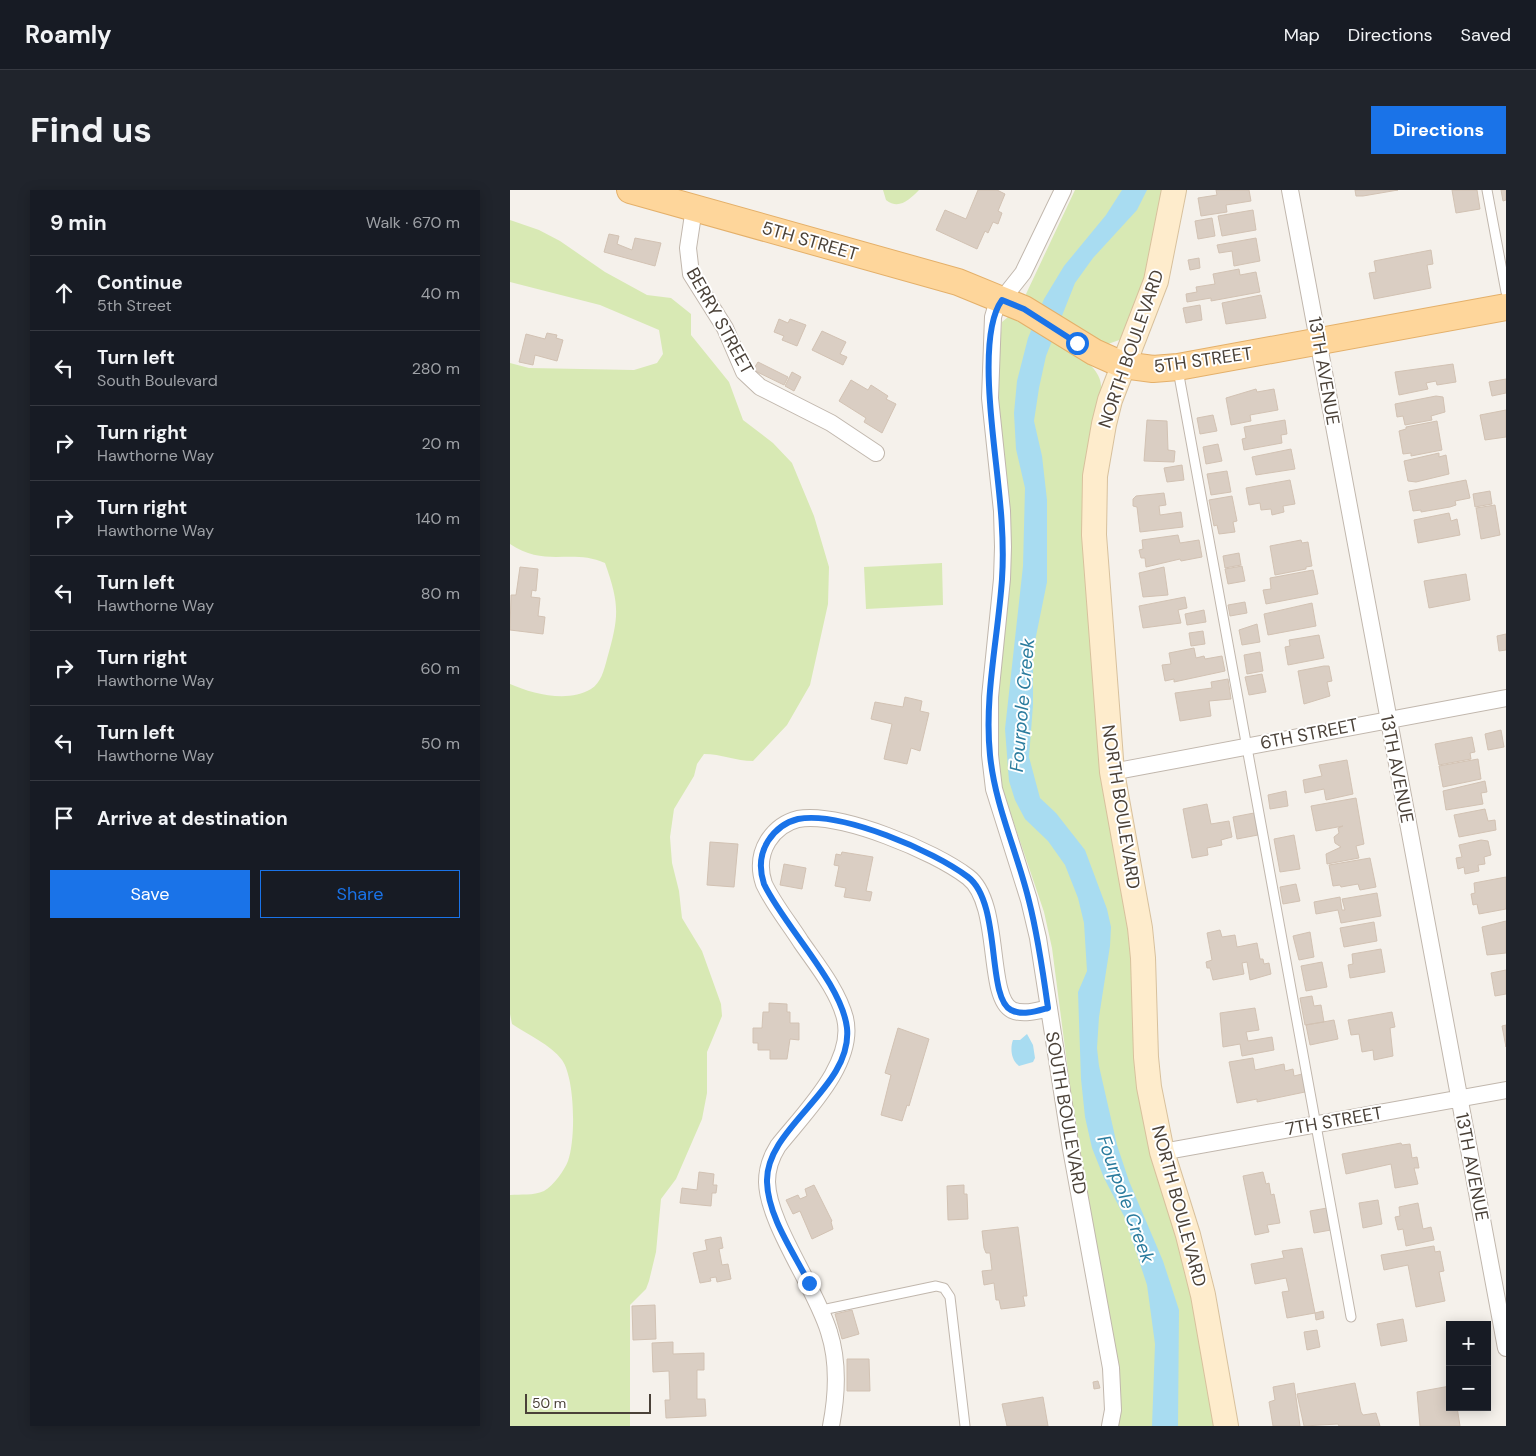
<!DOCTYPE html>
<meta charset="utf-8">
<style>
:root{--surface:#171b24;--page:#20242c;--text:#f1f3f6;--muted:#9ea1a6;--line:#363941;--accent:#1a73e8}
body{margin:0;font-family:"DM Sans",sans-serif;background:var(--page);color:var(--text)}
.controls{position:absolute;right:15px;bottom:15px;display:grid;overflow:hidden;border-radius:0px;box-shadow:0 2px 12px #0003}
.controls button{width:45px;height:45px;display:grid;place-items:center;padding:0;border:0;border-bottom:1px solid var(--line);background:var(--surface);color:var(--text);font:25px sans-serif}
.scale{position:absolute;left:15px;bottom:12px;width:126px;box-sizing:border-box;padding-left:5px;border:2px solid #4a4138;border-top:0;font-size:14px;line-height:18px;white-space:nowrap;color:#4a4138;-webkit-text-stroke:4px #fff;paint-order:stroke}
.stop{position:absolute;width:15px;height:15px;margin:-11px;border:4px solid #1a73e8;border-radius:50%;background:#fff}
.stop.end{background:#1a73e8;border-color:#fff;box-shadow:0 1px 5px #0008}
.list{margin:0;padding:0;list-style:none}
h2{display:flex;justify-content:space-between;align-items:center;height:65px;margin:0;padding:0 20px;font-size:21px}
h2 small{font-size:16px;font-weight:400;color:var(--muted)}
.list li{display:grid;grid-template-columns:32px 1fr auto;gap:15px;align-items:center;box-sizing:border-box;height:75px;padding:0 20px;border-top:1px solid var(--line)}
.list b{display:block;font-size:19px;white-space:nowrap}
.list p{margin:0;font-size:16px;white-space:nowrap;color:var(--muted)}
.list em{font-size:16px;font-style:normal;color:var(--muted)}
.actions{display:flex;gap:10px;padding:15px 20px}
.actions a{flex:1;padding:11px 0;border:1px solid var(--accent);border-radius:0px;text-align:center;font-size:18px;color:var(--accent)}
.actions .main{background:var(--accent);color:#fff}
.icon{flex:none;width:28px;height:28px;fill:none;stroke:currentColor;stroke-width:2;stroke-linecap:round;stroke-linejoin:round}
.map{position:relative;flex:none;width:996px;height:1236px;overflow:hidden;border-radius:0px}
header{display:flex;align-items:center;gap:30px;box-sizing:border-box;height:70px;padding:0 25px;background:var(--surface);border-bottom:1px solid var(--line)}
header strong{font-size:24px}
nav{display:flex;gap:28px;margin-inline-start:auto;font-size:18px}
.intro{display:flex;align-items:center;justify-content:space-between;box-sizing:border-box;height:120px;padding:0 30px}
h1{margin:0;font-size:35px}
.button{padding:12px 22px;border-radius:0px;background:var(--accent);color:#fff;font-size:18px;font-weight:700}
main{display:flex;gap:30px;padding:0 30px}
aside{flex:1;background:var(--surface);border-radius:0px;box-shadow:0 2px 12px #0003}
.map>svg:first-child{display:block}
</style>
<header>
<strong>Roamly</strong>
<nav><a>Map</a><a>Directions</a><a>Saved</a></nav>
</header>
<div class="intro"><h1>Find us</h1><a class="button">Directions</a></div>
<main>
<aside>
<h2>9 min<small>Walk · 670 m</small></h2>
<ul class="list">
<li><svg class="icon" aria-label="ahead" viewBox="0 0 24 24"><path d="M12 20V5M6 11l6-6 6 6"/></svg><div><b>Continue</b><p>5th Street</p></div><em>40 m</em></li>
<li><svg class="icon" aria-label="left" viewBox="0 0 24 24"><path d="M17 20v-9H6M10 6l-5 5 5 5"/></svg><div><b>Turn left</b><p>South Boulevard</p></div><em>280 m</em></li>
<li><svg class="icon" aria-label="right" viewBox="0 0 24 24"><path d="M7 20v-9h11M14 6l5 5-5 5"/></svg><div><b>Turn right</b><p>Hawthorne Way</p></div><em>20 m</em></li>
<li><svg class="icon" aria-label="right" viewBox="0 0 24 24"><path d="M7 20v-9h11M14 6l5 5-5 5"/></svg><div><b>Turn right</b><p>Hawthorne Way</p></div><em>140 m</em></li>
<li><svg class="icon" aria-label="left" viewBox="0 0 24 24"><path d="M17 20v-9H6M10 6l-5 5 5 5"/></svg><div><b>Turn left</b><p>Hawthorne Way</p></div><em>80 m</em></li>
<li><svg class="icon" aria-label="right" viewBox="0 0 24 24"><path d="M7 20v-9h11M14 6l5 5-5 5"/></svg><div><b>Turn right</b><p>Hawthorne Way</p></div><em>60 m</em></li>
<li><svg class="icon" aria-label="left" viewBox="0 0 24 24"><path d="M17 20v-9H6M10 6l-5 5 5 5"/></svg><div><b>Turn left</b><p>Hawthorne Way</p></div><em>50 m</em></li>
<li><svg class="icon" aria-label="arrive" viewBox="0 0 24 24"><path d="M6 21V4h12l-3 4 3 4H6"/></svg><div><b>Arrive at destination</b></div></li>
</ul>
<div class="actions"><a class="main">Save</a><a>Share</a></div>
</aside>
<div class="map">
<svg width="996" height="1236" viewBox="0 0 996 1236">
<rect width="100%" height="100%" fill="#f5f1eb"/>
<path fill="#d8e9b4" d="M373 0H409C399 10 389 20 376 10Z
M565 0H655L636 90 612 149 598 154 592 152 517 108 516 104Z
M0 30 29 40 50 51 95 82 137 105 161 108 181 124V145L219 192 233 230 263 253 282 273 304 326 319 377 318 414 300 495 277 535 243 571C226 571 211 564 194 564L187 574 184 586 164 619 160 647 162 673 169 701 172 728 192 761 211 814 212 826 197 862V903L192 929 166 989 151 1009 146 1062 139 1091 136 1099 120 1115V1236H0V1005C11 1004 23 1006 34 1001 44 995 54 981 58 971 66 949 65 888 52 870 40 854 18 845 2 834L0 824V494C23 504 58 513 81 499 91 493 94 480 97 469 109 427 110 415 95 373 62 358 35 378 0 354V173L19 178 124 180 147 173 153 164 149 140 90 115 0 92Z
M503 126 577 172C600 192 590 208 583 233L614 705 677 1080 706 1236H608L610 1195 607 1169 565 935 542 758 534 722 491 595 486 565 487 187 492 132 498 127Z
M432 373 433 415 356 419 354 377Z"/>
<path fill="#a8dcf1" d="M612 0H637L627 20 583 68 565 93 536 166 529 198 524 231 532 266 537 310V392L523 461V515L519 567 530 608 546 623 575 660 597 719 601 737 600 756 589 827 587 858 589 876 607 955 619 991 653 1071 669 1120 668 1236H642L645 1154 637 1095 615 1028 594 988 582 958 575 927 571 889 568 802 577 781 574 733 568 708 555 675 538 651 515 629 505 610 499 591 495 539 513 376 515 298 506 259 504 223 507 191 518 148 534 109 554 76 596 25Z
M517 844 523 855 525 868 523 872 509 876C501 870 500 858 503 850H510Z"/>
<path fill="#dacec3" stroke="#d2c2b3" d="M468 0H487L495 4 488 21 492 23 488 34 483 32 478 43 475 41 467 59 426 40 435 20 456 29Z
M706 0H739L741 11 716 15 717 22 691 26 688 8 707 5Z
M845 0H888L853 6H846Z
M942 0H967L970 19 946 23Z
M991 0H996V10L993 11Z
M743 20 746 40 712 46 708 26Z
M702 28 705 46 688 49 685 31Z
M99 44 109 46 107 54 122 60 125 48 151 53 145 76 94 62Z
M746 48 750 71 724 76 722 61 709 63 707 55Z
M921 60 923 74 917 75 921 98 864 109 859 83 866 82 864 71Z
M689 68 690 78 680 80 678 70Z
M729 79 730 85 746 82 750 102 701 111V108L677 112 676 104 687 102 686 97 705 94 703 84Z
M751 105 756 128 716 134 712 113Z
M690 115 692 130 676 133 673 118Z
M269 129 278 133 280 129 296 135 287 156 272 150 274 146 264 142Z
M312 141 336 152 330 164 337 167 333 175 302 160Z
M37 143 47 145 46 148 53 150 47 171 25 165 23 175 9 172 16 144 35 149Z
M248 172 278 187 274 195 243 180Z
M943 174 946 192 927 195 926 191 916 193 918 199 889 205 885 182Z
M282 182 291 187 284 201 275 196Z
M996 189V203L982 206 979 192Z
M341 190 358 200 361 195 378 206 376 209 386 214 372 243 354 232 356 228 329 211Z
M746 199 747 202 764 199 768 220 740 225 741 231 721 235 716 208Z
M926 206 933 207 935 222 921 226 922 230 895 235 893 226 887 227 885 214Z
M996 220V247L975 250 970 225Z
M703 225 707 241 690 244 687 228Z
M637 230 657 231 658 260 665 261 664 272 634 271Z
M775 230 777 244 771 245 772 253 734 260 732 249 736 248 734 237Z
M927 231 932 260 901 266V263L893 264 889 241 896 239V237Z
M708 254 712 271 696 274 693 257Z
M781 259 785 279 746 285 742 267Z
M929 263V267L936 265 939 284 906 292 898 291 894 271Z
M672 275 674 290 657 292 654 278Z
M717 281 721 302 701 305 697 284Z
M780 290 785 314 773 316 774 322 762 325 761 319 751 320 750 313 739 315 736 298Z
M956 290 960 308 945 311 946 315 940 317 911 322V320L903 321 899 301Z
M980 301 982 314 965 317 963 304Z
M654 303 656 315 649 316 650 325 671 322 673 337 630 342 627 317 623 316V309L626 306Z
M722 306 727 331 723 332 725 342 709 344 707 335 704 336 699 310Z
M985 315 990 345 971 349 966 318Z
M939 323 941 331 947 329 950 345 908 353 904 330Z
M668 345 670 353 689 350 692 367 671 371 670 369 636 377 635 368H631L629 360 633 359 632 350Z
M791 350 792 353 798 352 802 376 796 377V379L765 385 760 356Z
M729 363 731 375 715 378 713 366Z
M732 376 735 391 718 394 715 379Z
M10 377 28 379 26 401 22 400 21 407 30 408 28 426 35 427 33 444 0 440 1 405H6Z
M654 377 658 405 633 407 629 383Z
M803 380 808 404 756 414 753 400 761 399 760 388Z
M956 384 960 410 919 418 914 391Z
M675 407 677 418 668 420 671 433 633 438 629 416Z
M735 412 737 423 720 426 718 415Z
M802 413 806 436 758 445 754 424Z
M694 420 696 432 677 435 675 424Z
M747 434 750 452 732 455 729 440Z
M693 441 695 454 681 456 679 443Z
M996 444V460L989 461 987 446Z
M809 445 814 468 778 475 775 457 780 456 779 450Z
M684 458 686 468 694 466 695 469 712 466 715 481 664 492V489L655 491 652 475 661 474 659 463Z
M750 462 753 481 737 484 734 465Z
M814 476H819L822 491 817 492 820 506 794 514 788 481Z
M752 484 756 502 739 505 735 487Z
M718 489 721 509 699 511 701 526 670 531 665 503 702 498 701 492Z
M395 507 412 511 410 521 419 523 410 561 401 558 397 574 374 569 382 534 361 529 365 512 393 517Z
M991 540 994 557 978 560 975 544Z
M962 547 965 562 960 563 961 569 929 575 925 554Z
M968 569 971 589 933 597 929 576Z
M837 570 843 604 816 610 814 599 795 603 793 590 812 586 809 575Z
M975 591 977 602 971 603 973 614 936 620 933 601Z
M776 601 778 616 760 619 758 605Z
M846 608 854 654 846 656 849 668 817 674 816 664 831 657 825 653 824 647 829 643 828 638 833 636 806 641 801 616Z
M697 614 701 634 719 631 722 647 711 650 712 655 697 658 698 665 682 668 673 619Z
M975 619 978 631 985 630 986 640 949 647 944 625Z
M744 623 748 645 727 649 723 627Z
M784 645 790 679 770 682 764 649Z
M971 650 978 651 981 665 974 667 975 674 968 675 969 681 955 684 954 677 948 679 946 668 952 667 949 655Z
M200 652 228 654 224 697 197 695Z
M332 662 363 667 356 701 362 702 360 711 334 707 336 698 325 696 329 676 324 675 326 664 331 665Z
M860 668 866 697 850 700 848 694 831 697 830 695 823 696 819 675Z
M274 674 296 678 292 699 270 695Z
M996 687V719L969 724 967 714 963 715 961 704 965 703 964 693Z
M786 694 790 711 773 714 770 697Z
M867 703 871 726 831 733 828 720 806 724 804 712 830 707 832 720H835L832 709Z
M996 731V763L977 765 972 737Z
M864 732 867 751 834 757 830 738Z
M710 740 712 747 725 745 727 757 747 753 750 769H753L754 774 759 773 761 784 740 790 737 772 732 773 734 784 703 790 700 778H697L696 772 702 770 697 743Z
M800 742 804 767 789 770 783 746Z
M871 759 875 782 840 788 838 775 843 774 842 764Z
M812 772 817 797 796 801 791 776Z
M996 780V804L985 806 981 783Z
M802 806 804 816 811 815 814 832 795 835 790 808Z
M259 813 277 814V822H280V833H289V850L280 849 277 869H260V860H248V853H243V838H252L253 822H259Z
M745 818 749 840 736 842 738 851 762 847 764 860 732 866 730 854 713 857 710 823Z
M882 822 885 837 880 838 883 866 864 870 863 860 852 862 849 844 841 845 838 830Z
M824 830 828 849 800 855 796 835Z
M996 835V857L992 836Z
M388 838 419 849 399 916 397 915 392 931 371 925 381 885 375 883Z
M743 868 745 880 774 874 775 881 783 879 784 886 792 884 795 902 747 912V909L727 913 719 872Z
M891 953 892 955 900 954 902 968 907 967 909 978H904L908 994 885 998 881 974 836 984 832 964Z
M189 982 204 984 203 995H207L206 1003H202L201 1016 170 1013 172 998 187 1000Z
M753 982 756 994 759 993 761 1005 764 1004 770 1033 757 1035 759 1042 745 1045 733 986Z
M304 995 322 1031 321 1032 323 1039 302 1049 290 1021 283 1024 276 1010 288 1005 290 1009 297 1006 295 999Z
M454 995V1004H457L458 1029 438 1030 437 996Z
M868 1010 872 1034 853 1038 849 1013Z
M908 1013 913 1039 921 1037 924 1050 896 1056 893 1039 888 1040 885 1027 890 1026 889 1017Z
M817 1018 821 1040 804 1043 800 1021Z
M508 1037 517 1106H513L515 1116 491 1119 489 1110H486L484 1093 474 1095 472 1081 482 1080 480 1063H476L474 1058 472 1041Z
M211 1047 213 1058 209 1059 212 1075 218 1074 221 1089 207 1092 206 1087 200 1088 201 1091 190 1093 183 1063 197 1060 195 1050Z
M924 1056 925 1062 930 1061 934 1081 929 1082 935 1111 906 1117 898 1075 874 1080 871 1065Z
M792 1058 805 1123 777 1128 772 1102 779 1101 776 1088 745 1094 741 1074 774 1068 772 1061Z
M145 1115 146 1149 123 1150 122 1116Z
M342 1120 349 1144 332 1149 325 1124Z
M813 1121 814 1128 806 1130 805 1123Z
M893 1129 897 1151 871 1156 867 1134Z
M807 1140 810 1157 797 1160 794 1142Z
M163 1152V1164L194 1163V1180H187V1209H195L196 1226 156 1228 155 1210H160L159 1181 143 1182 142 1153Z
M337 1169H359L360 1201H337Z
M588 1191 590 1198 584 1199 583 1192Z
M784 1193 790 1236H763L759 1212 765 1210 763 1197Z
M845 1193 851 1222 853 1225 866 1223 870 1236H829L828 1234 794 1236 787 1204Z
M940 1196V1217H947L950 1236H910L907 1202Z
M533 1207 538 1236H497L492 1214Z"/>
<g fill="none" stroke-linecap="round" stroke-linejoin="round">
<g stroke="#c1b7ad" stroke-width="11">
<path id="lane" d="M977 0 996 102
M668 180 841 1127
M312 1120 426 1096 434 1098 440 1107 455 1236"/>
</g>
<g stroke="#c1b7ad" stroke-width="18">
<path id="street" d="M553 0 513 83 486 117 483 127 480 208 492 321 493 357 492 389 480 507V565L484 599 519 710 528 748 561 959 601 1178 603 1220 600 1236
M780 0 996 1158
M184 18 178 58 181 84 215 138 234 182 250 197 321 233 366 263
M602 582 996 508
M652 962 996 900
M321 1236C327 1205 329 1173 319 1142 306 1098 258 1034 257 992 257 978 261 967 268 956 294 923 346 873 335 828 328 801 307 775 291 752 279 733 264 715 254 694 249 679 250 664 258 651 265 640 276 632 288 629 331 622 424 661 458 687 492 713 476 807 502 820 513 825 527 821 539 818"/>
</g>
<g stroke="#d8c19d" stroke-width="26">
<path id="secondary" d="M664 0 646 91 600 210 594 234 585 286 584 345 602 582 630 738 633 768 636 867 639 897 652 962 678 1045 693 1105 716 1236"/>
</g>
<g stroke="#e4b06a" stroke-width="28">
<path id="primary" d="M120 0 448 92 514 119 584 162 613 175 643 179 668 177 996 117"/>
</g>
<use href="#lane" stroke="#fff" stroke-width="9"/>
<use href="#street" stroke="#fff" stroke-width="16"/>
<use href="#secondary" stroke="#feeccc" stroke-width="24"/>
<use href="#primary" stroke="#fed69b" stroke-width="26"/>
</g>
<g fill="none" stroke-linecap="round" stroke-linejoin="round">
<path stroke="#1a73e8" stroke-width="6" d="M299 1093C284 1063 258 1027 257 992 255 937 343 898 337 838 332 794 274 736 254 694 249 679 250 664 258 651 265 640 276 632 288 629 331 621 424 661 458 687 492 713 476 807 501 820 513 826 527 821 538 818 533 782 528 746 519 711 507 661 485 616 480 565 474 507 488 448 492 389 496 330 484 272 480 212 478 185 476 132 492 110L514 119 567 153"/>
</g>
<g text-anchor="middle" dominant-baseline="central" stroke-width="4" stroke-linejoin="round" paint-order="stroke">
<g font-size="18" fill="#4a4138" stroke="#fff">
<text transform="translate(300 51) rotate(16)">5TH STREET</text>
<text transform="translate(210 131) rotate(61)">BERRY STREET</text>
<text transform="translate(621 159) rotate(-71)">NORTH BOULEVARD</text>
<text transform="translate(693 170) rotate(-8)">5TH STREET</text>
<text transform="translate(814 181) rotate(80)">13TH AVENUE</text>
<text transform="translate(799 544) rotate(-11)">6TH STREET</text>
<text transform="translate(887 579) rotate(79)">13TH AVENUE</text>
<text transform="translate(611 617) rotate(81)">NORTH BOULEVARD</text>
<text transform="translate(556 923) rotate(80)">SOUTH BOULEVARD</text>
<text transform="translate(824 931) rotate(-10)">7TH STREET</text>
<text transform="translate(962 977) rotate(79)">13TH AVENUE</text>
<text transform="translate(669 1016) rotate(75)">NORTH BOULEVARD</text>
</g>
<g font-size="19" font-style="italic" fill="#2b7c9e" stroke="#fff">
<text transform="translate(512 515) rotate(-85)">Fourpole Creek</text>
<text transform="translate(616 1009) rotate(70)">Fourpole Creek</text>
</g>
</g>
</svg>
<div class="controls">
<button>+</button>
<button>−</button>
</div>
<div class="scale">50 m</div>
<div class="stop" style="left:567px;top:153px"></div>
<div class="stop end" style="left:299px;top:1093px"></div>
</div>
</main>
